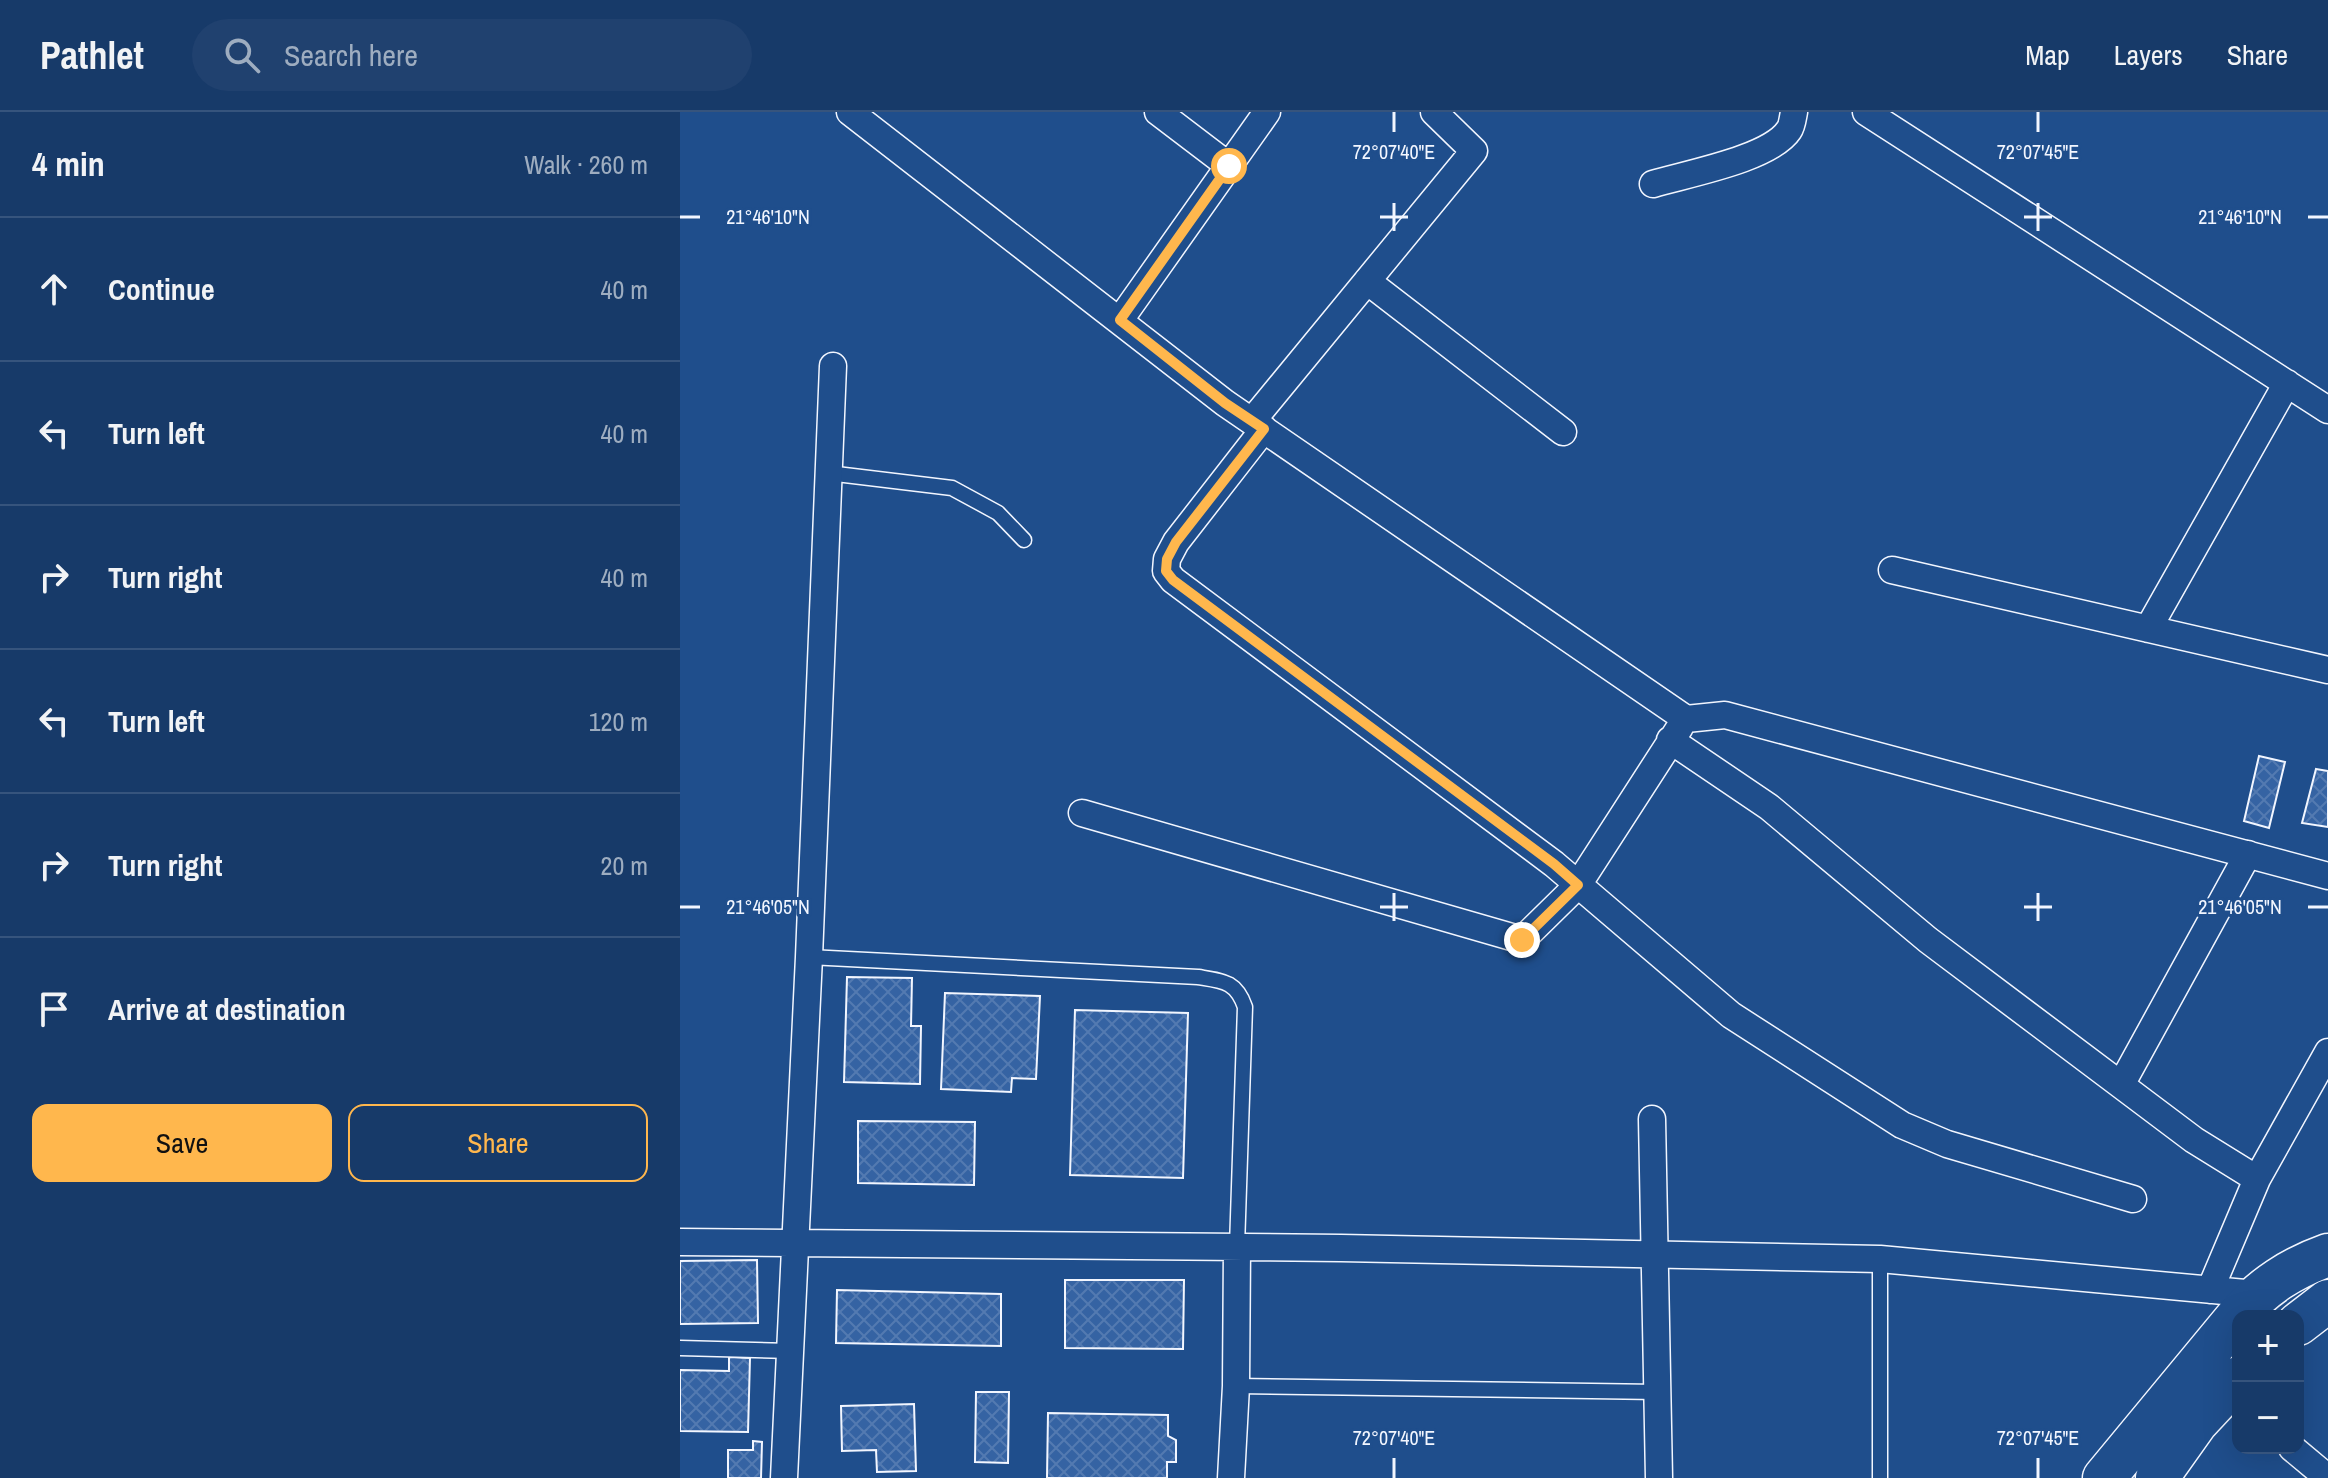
<!DOCTYPE html>
<meta charset="utf-8">
<style>
:root{--surface:#173a69;--page:#20416f;--text:#f1f3f6;--muted:#9eadc0;--line:#36547d;--accent:#ffb74d}
body{margin:0;font-family:"Archivo Narrow",sans-serif;background:var(--page);color:var(--text)}
.controls{position:absolute;right:24px;bottom:24px;display:grid;overflow:hidden;border-radius:16px;box-shadow:0 8px 32px #0002}
.controls button{width:72px;height:72px;display:grid;place-items:center;padding:0;border:0;border-bottom:2px solid var(--line);background:var(--surface);color:var(--text);font:40px sans-serif}
.stop{position:absolute;width:24px;height:24px;margin:-18px;border:6px solid #ffb74d;border-radius:50%;background:#fff}
.stop.end{background:#ffb74d;border-color:#fff;box-shadow:0 2px 8px #0008}
.list{margin:0;padding:0;list-style:none}
h2{display:flex;justify-content:space-between;align-items:center;height:104px;margin:0;padding:0 32px;font-size:34px}
h2 small{font-size:26px;font-weight:400;color:var(--muted)}
.list li{display:grid;grid-template-columns:52px 1fr auto;gap:24px;align-items:center;box-sizing:border-box;height:144px;padding:0 32px;border-top:2px solid var(--line)}
.list b{display:block;font-size:30px;white-space:nowrap}
.list em{font-size:26px;font-style:normal;color:var(--muted)}
.actions{display:flex;gap:16px;padding:24px 32px}
.actions a{flex:1;padding:18px 0;border:2px solid var(--accent);border-radius:16px;text-align:center;font-size:28px;color:var(--accent)}
.actions .main{background:var(--accent);color:#111}
.icon{flex:none;width:44px;height:44px;fill:none;stroke:currentColor;stroke-width:2;stroke-linecap:round;stroke-linejoin:round}
.map{position:relative;flex:none;width:1648px;height:1366px;overflow:hidden}
header{display:flex;align-items:center;gap:48px;box-sizing:border-box;height:112px;padding:0 40px;background:var(--surface);border-bottom:2px solid var(--line)}
header strong{font-size:38px}
nav{display:flex;gap:44px;margin-inline-start:auto;font-size:28px}
.search{width:560px;height:72px;background:var(--page);display:flex;align-items:center;gap:20px;box-sizing:border-box;padding:0 28px;border-radius:44px;color:var(--muted);font-size:30px}
main{display:flex}
aside{flex:1;background:var(--surface)}
.map>svg:first-child{display:block}
</style>
<header>
<strong>Pathlet</strong>
<div class="search"><svg class="icon" aria-label="search" viewBox="0 0 24 24"><circle cx="10" cy="10" r="6"/><path d="M15 15l6 6"/></svg>Search here</div>
<nav><a>Map</a><a>Layers</a><a>Share</a></nav>
</header>
<main>
<aside>
<h2>4 min<small>Walk · 260 m</small></h2>
<ul class="list">
<li><svg class="icon" aria-label="ahead" viewBox="0 0 24 24"><path d="M12 20V5M6 11l6-6 6 6"/></svg><div><b>Continue</b></div><em>40 m</em></li>
<li><svg class="icon" aria-label="left" viewBox="0 0 24 24"><path d="M17 20v-9H6M10 6l-5 5 5 5"/></svg><div><b>Turn left</b></div><em>40 m</em></li>
<li><svg class="icon" aria-label="right" viewBox="0 0 24 24"><path d="M7 20v-9h11M14 6l5 5-5 5"/></svg><div><b>Turn right</b></div><em>40 m</em></li>
<li><svg class="icon" aria-label="left" viewBox="0 0 24 24"><path d="M17 20v-9H6M10 6l-5 5 5 5"/></svg><div><b>Turn left</b></div><em>120 m</em></li>
<li><svg class="icon" aria-label="right" viewBox="0 0 24 24"><path d="M7 20v-9h11M14 6l5 5-5 5"/></svg><div><b>Turn right</b></div><em>20 m</em></li>
<li><svg class="icon" aria-label="arrive" viewBox="0 0 24 24"><path d="M6 21V4h12l-3 4 3 4H6"/></svg><div><b>Arrive at destination</b></div></li>
</ul>
<div class="actions"><a class="main">Save</a><a>Share</a></div>
</aside>
<div class="map">
<svg width="1648" height="1366" viewBox="0 0 1648 1366">
<defs>
<pattern id="building-cross-hatch" width="8" height="8" patternUnits="userSpaceOnUse" patternTransform="scale(2)"><rect width="8" height="8" fill="#3563a3"/><path d="M0 0l8 8M0 8l8-8" fill="none" stroke="#537ab1"/></pattern>
</defs>
<rect width="100%" height="100%" fill="#1f4e8c"/>
<path fill="url(#building-cross-hatch)" stroke="#f2f6ff" stroke-width="2" d="M1579 644 1605 650 1589 716 1564 709Z
M1636 657 1648 659V715L1622 711Z
M167 865 232 866 231 914H241L240 972 164 970Z
M265 881 360 884 356 967 332 966 331 980 261 977Z
M395 898 508 901 503 1066 390 1063Z
M178 1009 295 1010 294 1073 178 1071Z
M77 1148 78 1211 0 1212V1149Z
M385 1168H504L503 1237 385 1236Z
M157 1178 321 1182V1234L156 1231Z
M49 1245 70 1246 68 1320 0 1319V1258L49 1259Z
M296 1280H329L328 1351 295 1350Z
M234 1292 236 1359 197 1360 196 1338 162 1339 161 1294Z
M368 1301 488 1303V1324L496 1328V1350H487V1366H367Z
M73 1329 82 1330 81 1366H48V1338H73Z"/>
<g fill="none" stroke-linecap="round" stroke-linejoin="round">
<g stroke="#f2f6ff" stroke-width="17">
<path id="service" d="M148 361 272 376 318 401 344 428
M129 845 518 865C543 869 556 869 565 895L557 1135
M0 1236 110 1239
M556 1274 978 1280
M1200 1366V1147"/>
</g>
<g stroke="#f2f6ff" stroke-width="29">
<path id="minor" d="M170 0 545 291 1006 607 1045 603 1648 764
M478 0 549 54
M1186 0 1648 298
M973 72C1006 62 1090 47 1109 18 1112 14 1113 5 1114 0
M687 169 883 320
M440 208 587 0
M572 309 794 39 754 0
M584 317 496 430 487 447 486 459 493 468 874 752 1051 903 1222 1013 1267 1032 1453 1087
M1212 458 1648 558
M1468 517 1607 271
M990 628 1089 695 1248 828 1514 1028 1577 1067 1648 940
M402 701 842 828 898 773 1000 615
M1441 973 1568 742
M972 1007 979 1366
M0 1130 661 1136 1200 1147 1576 1182
M1530 1178 1577 1067
M1612 1336 1648 1366
M104 1366 129 845 153 254
M551 1366 556 1274 557 1135"/>
</g>
<g stroke="#f2f6ff" stroke-width="45">
<path id="primary" d="M1558 1204C1583 1174 1612 1156 1648 1143
M1618 1212 1648 1189
M1424 1366 1558 1204
M1477 1366 1516 1311 1558 1266"/>
</g>
<use href="#service" stroke="#1f4e8c" stroke-width="14"/>
<use href="#minor" stroke="#1f4e8c" stroke-width="26"/>
<use href="#primary" stroke="#1f4e8c" stroke-width="42"/>
</g>
<g fill="none" stroke-linecap="round" stroke-linejoin="round">
<path stroke="#ffb74d" stroke-width="10" d="M549 54 440 208 545 291 584 317 496 430 487 447 486 459 493 468 874 752 898 773 842 828"/>
</g>
<path fill="none" stroke="#f2f6ff" stroke-width="3" d="M714 0V20M1358 0V20M714 91V119M1358 91V119M0 105H20M700 105H728M1344 105H1372M1628 105H1648M714 781V809M1358 781V809M0 795H20M700 795H728M1344 795H1372M1628 795H1648M714 1346V1366M1358 1346V1366"/>
<g font-size="20" text-anchor="middle" fill="#f2f6ff" stroke="#1f4e8c" stroke-width="6" stroke-linejoin="round" paint-order="stroke">
<text x="714" y="47">72°07'40"E</text>
<text x="1358" y="47">72°07'45"E</text>
<text x="88" y="112">21°46'10"N</text>
<text x="1560" y="112">21°46'10"N</text>
<text x="88" y="802">21°46'05"N</text>
<text x="1560" y="802">21°46'05"N</text>
<text x="714" y="1333">72°07'40"E</text>
<text x="1358" y="1333">72°07'45"E</text>
</g>
</svg>
<div class="controls">
<button>+</button>
<button>−</button>
</div>
<div class="stop" style="left:549px;top:54px"></div>
<div class="stop end" style="left:842px;top:828px"></div>
</div>
</main>
